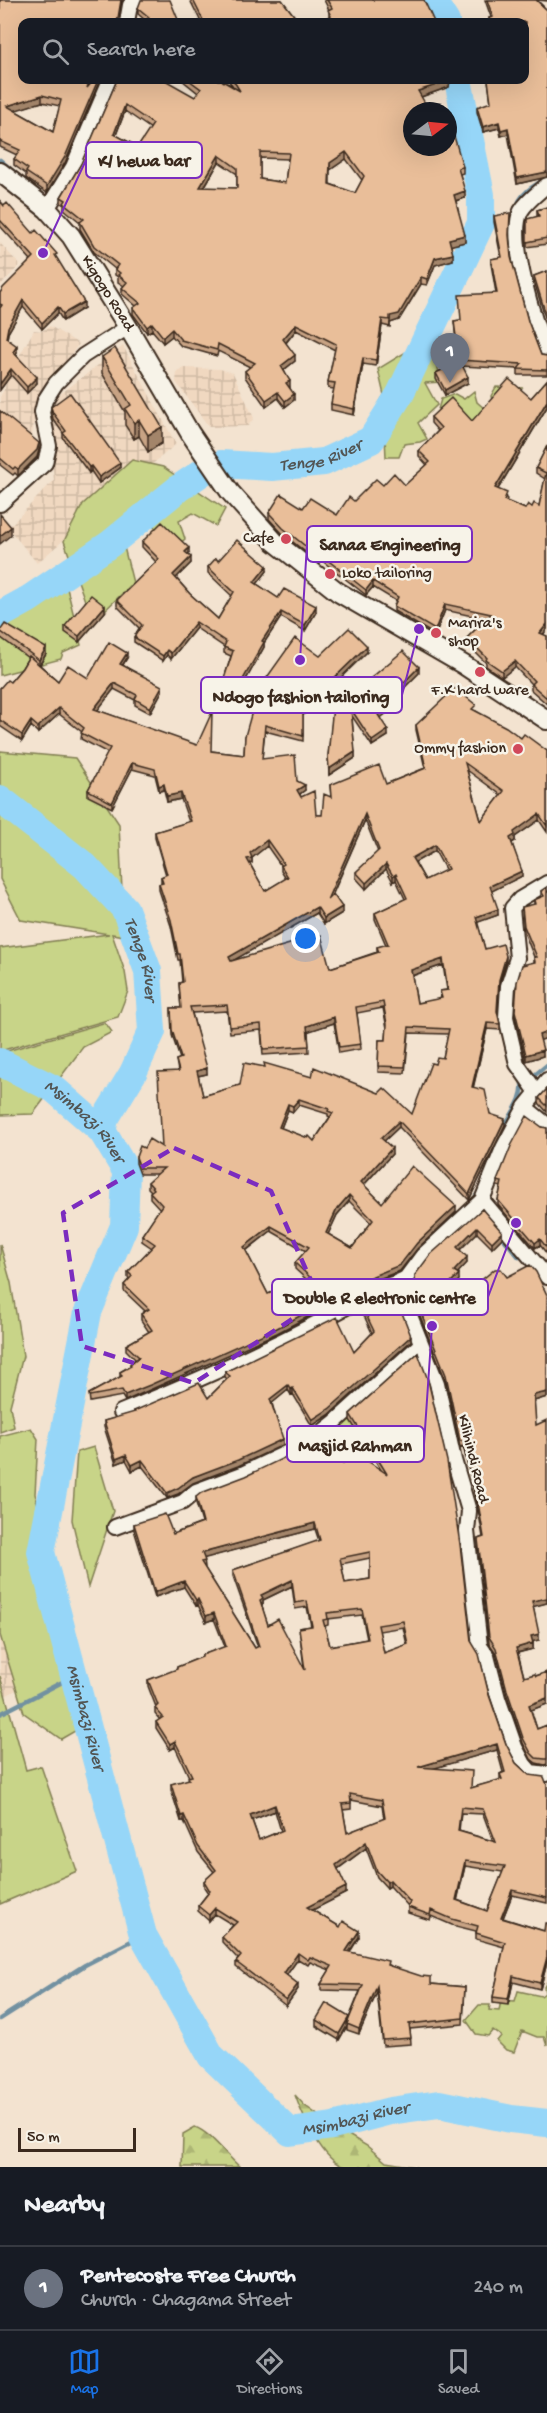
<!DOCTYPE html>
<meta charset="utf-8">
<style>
:root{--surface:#171b24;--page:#242831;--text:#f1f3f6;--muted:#9ea1a6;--line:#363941;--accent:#1a73e8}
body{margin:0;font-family:"Gochi Hand",sans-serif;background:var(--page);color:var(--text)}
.compass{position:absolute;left:403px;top:102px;width:54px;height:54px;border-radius:50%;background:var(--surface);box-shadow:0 6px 24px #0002;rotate:74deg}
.scale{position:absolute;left:18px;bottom:15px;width:118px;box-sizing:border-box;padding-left:6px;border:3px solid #3b2a1e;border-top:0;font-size:16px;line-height:21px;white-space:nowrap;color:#3b2a1e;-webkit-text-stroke:4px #f7f3e8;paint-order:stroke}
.you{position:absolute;left:306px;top:939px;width:21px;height:21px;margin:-15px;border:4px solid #fff;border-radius:50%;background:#1a73e8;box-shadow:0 0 0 9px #1a73e833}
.badge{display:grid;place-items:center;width:39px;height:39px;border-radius:50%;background:var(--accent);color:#fff;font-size:20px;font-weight:700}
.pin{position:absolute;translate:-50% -50px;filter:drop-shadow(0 2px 3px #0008)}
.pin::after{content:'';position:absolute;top:32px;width:21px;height:18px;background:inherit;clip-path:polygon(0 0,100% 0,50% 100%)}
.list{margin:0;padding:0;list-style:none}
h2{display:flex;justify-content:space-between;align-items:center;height:78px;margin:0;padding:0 24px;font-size:26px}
h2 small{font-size:20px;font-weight:400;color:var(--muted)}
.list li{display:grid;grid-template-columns:39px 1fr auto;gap:18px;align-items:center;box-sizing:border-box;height:84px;padding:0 24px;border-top:2px solid var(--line)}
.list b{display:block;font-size:22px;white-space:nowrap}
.list p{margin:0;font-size:20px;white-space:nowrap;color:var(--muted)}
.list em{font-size:20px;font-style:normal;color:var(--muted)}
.icon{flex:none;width:33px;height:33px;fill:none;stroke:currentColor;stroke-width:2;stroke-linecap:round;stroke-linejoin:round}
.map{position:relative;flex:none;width:547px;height:2167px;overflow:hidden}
.search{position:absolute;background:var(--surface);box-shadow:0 6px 24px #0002;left:18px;right:18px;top:18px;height:66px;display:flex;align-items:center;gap:15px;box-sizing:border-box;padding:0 21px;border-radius:12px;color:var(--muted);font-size:22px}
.sheet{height:162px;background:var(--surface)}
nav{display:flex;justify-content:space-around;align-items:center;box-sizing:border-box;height:84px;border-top:2px solid var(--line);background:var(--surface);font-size:16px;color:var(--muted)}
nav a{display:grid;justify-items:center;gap:3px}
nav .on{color:var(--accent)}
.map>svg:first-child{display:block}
</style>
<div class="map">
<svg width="547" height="2167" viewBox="0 0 547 2167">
<defs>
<pattern id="industrial-grid" width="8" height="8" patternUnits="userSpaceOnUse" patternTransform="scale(1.5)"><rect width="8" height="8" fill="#f0d8c0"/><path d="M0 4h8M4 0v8" fill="none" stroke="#cfbaa5"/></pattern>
<pattern id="forest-firs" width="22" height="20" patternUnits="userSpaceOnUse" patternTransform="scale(1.5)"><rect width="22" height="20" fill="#c8d488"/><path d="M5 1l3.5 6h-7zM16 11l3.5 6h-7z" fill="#adb675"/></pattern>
</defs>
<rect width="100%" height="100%" fill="#f3e3d0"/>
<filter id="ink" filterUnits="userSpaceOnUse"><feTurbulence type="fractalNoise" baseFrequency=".0167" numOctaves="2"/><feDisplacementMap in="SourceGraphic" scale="12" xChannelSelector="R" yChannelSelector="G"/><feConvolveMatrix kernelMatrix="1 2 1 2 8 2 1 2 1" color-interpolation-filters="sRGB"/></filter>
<g filter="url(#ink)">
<path fill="url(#industrial-grid)" d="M0 243 20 265 0 286Z
M50 326 79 344 42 393 34 422 31 444 0 415V397L5 388 6 379 34 330 42 331Z
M123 346 176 444 37 563 8 528 54 480 47 412 50 402Z
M184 368 220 369 233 373 254 418 248 426 209 427 176 382 177 371Z
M0 1519 29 1683 0 1699Z"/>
<path fill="#c8d488" stroke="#827f53" stroke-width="1.5" d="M423 332 441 335 438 369 442 382 425 383 437 405 418 423 427 439 420 442 404 444 399 457H386L385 437 378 433C375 418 375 408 384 395L378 369 411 349Z
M496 387 522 388 487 430 437 413 441 399 455 394 464 399 474 391 477 402 485 409 492 400 491 396Z
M132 460 163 467 225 509 216 526 193 513 179 521 185 539 172 550 151 522 124 547 133 583 98 617 91 618 64 541 83 504Z
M65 580 81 645 63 653 61 659 0 675V602L30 588Z
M0 751 75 758 119 824 124 936 112 934 125 972 128 991 118 1017 0 1051V948L109 934 21 920 0 879Z
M103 1023 107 1025 112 1032 83 1047 33 1114 0 1115V1053Z
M0 1244 11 1283 23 1356 10 1406 14 1427 0 1432Z
M354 1413 360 1431 350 1430 346 1432 352 1447 357 1448 361 1453 358 1455 332 1440 334 1428Z
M31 1428 38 1439 35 1494 56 1580 64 1651 82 1727 61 1739 24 1713 0 1635V1436Z
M94 1447 113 1511 88 1587 72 1520 77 1452Z
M0 1676 26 1770 41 1766 77 1871 0 1904Z
M547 1982V2046L544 2037H537L522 2031 514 2052 506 2050 497 2041 501 2036 493 2030 488 2036 476 2034 466 2020 479 2005H490L489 2010 499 2011 501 2000 515 2001 518 1991 541 1996 545 1993 544 1987Z"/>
<path fill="url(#forest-firs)" stroke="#827f53" stroke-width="1.5" d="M295 2095 304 2105 333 2126 367 2146 386 2162 416 2167C399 2167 360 2167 345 2167 323 2162 302 2115 295 2095Z
M195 2127C211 2133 226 2155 240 2167H182L183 2134Z"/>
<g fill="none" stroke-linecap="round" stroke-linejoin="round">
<path stroke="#7291a1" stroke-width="4.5" d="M0 160 21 178
M516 210C519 194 533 186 547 178
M536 1074 547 1065
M503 1129C510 1115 527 1096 521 1080
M490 1165 496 1145
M472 1203 481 1187
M499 1233 519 1257
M430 1348 443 1371 445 1393
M0 1714 76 1675 74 1674
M0 2019 85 1965 143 1935"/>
<g stroke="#96d6f8" stroke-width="28">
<path d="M432 0 446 22"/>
<path id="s1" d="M0 615 29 599 110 544 179 488 204 471 221 464 272 467 324 462 371 440 400 394 481 223V195L458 80"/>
<path id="s2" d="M0 799 85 866 125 909 148 971 152 1031 133 1073 105 1119 102 1131"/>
<path id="s3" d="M0 1062 54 1089 102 1131 126 1171 124 1226 88 1312 41 1552 143 1935 211 2056 290 2132 333 2126 390 2111 439 2104 511 2119 547 2123"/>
</g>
<g stroke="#3b2a1e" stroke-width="18">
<path id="street" d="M127 22 130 5 135 0
M547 185C538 193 527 201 521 211 507 239 536 326 547 354
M47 209 73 167 110 80
M0 504 45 463 49 446 42 412 45 400 56 383 83 356 128 327
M536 1091 517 1064 506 1017 508 986 517 958 512 908 520 899 547 883
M525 1107 547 1125
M482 1200 423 1255 406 1278V1287L407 1308 437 1383 454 1460 469 1511 467 1531 480 1646 487 1656 498 1698 515 1747 524 1764 531 1772 547 1774
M482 1200 503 1148 525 1107 547 1080
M482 1200 547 1277
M121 1412C207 1377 293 1339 373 1292 384 1285 395 1285 406 1278
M115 1527 183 1502 196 1491 242 1474 311 1441 335 1422 421 1344"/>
</g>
<g stroke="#3b2a1e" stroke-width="22">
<g id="secondary">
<path id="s4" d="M0 172 47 209 71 236 128 327 190 433 230 492 275 542 338 592 464 665 547 720"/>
</g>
</g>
<use href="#street" stroke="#f7f3e8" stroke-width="14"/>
<use href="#secondary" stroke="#f7f3e8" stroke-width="18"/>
</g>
<path fill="#c8a384" stroke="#3b2a1e" stroke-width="1.5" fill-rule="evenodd" d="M0 0 121 3 119 22H22L93 81 94 80H100L65 163 47 193 26 178V174L14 165V159L17 155 0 147ZM42 102 60 106 53 132 14 110Z
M170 0 146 21 138 14V8Z
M190 0H282L299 22H201Z
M324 0H424L329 17V10Z
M485 0H547V1L537 0 547 10V177L517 184 508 134 501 136 499 128 483 132 477 112V107L491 103 488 80H525V22H489V18L491 17Z
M117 80 195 97 198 93 182 80H221L233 86 228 80H450L449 87 421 97 426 111H412V147L463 167V173L460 174 465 198 456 201 465 242 451 245 453 260 435 265 427 285 421 284 399 320 390 323V327L382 325 376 366 363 364 354 415 331 410V404L334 389 328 388V382L335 350 296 330 286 343 295 361 284 370 294 400 285 407 278 398 266 407 245 377V371L250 367 218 351 217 356 181 346 172 336 163 343 152 330 147 333 133 314V308L136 306 122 294V288L124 286 118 282V277L115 275V269L94 252 80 229V222L64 209V205L61 203V197L81 164ZM125 111 151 129 138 147 116 135ZM260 158 288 159 285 183 260 179ZM346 159 362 180 355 193 330 184V170ZM219 162 237 174V188H204Z
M0 201 57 259 84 308 63 321 58 313 42 329 23 307 8 333 7 339 17 352 16 354 37 383 27 393 11 375 0 390V293L31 260 0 226Z
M547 207V244L527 247V219L537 217V210Z
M494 216 509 237 511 257 528 321 541 355 547 356V375H518V369L462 366 468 383 445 395 436 379V373L458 362 454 321 460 320 496 293 491 264V259L501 257 494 222Z
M547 271V324L534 281V276Z
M102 357 162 443 148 452 139 436 134 439 125 425V412L102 373Z
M547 380V407L498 489 507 499 506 501 525 509 532 507 539 506 545 479 536 473V468L547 446V629L543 635 547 636V704L531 690V684L515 667 502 677 486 666V663L467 644V638L486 619 445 610 435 635 394 611V606L396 601 373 587 366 595 321 560 319 563 283 534 269 519V513L303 508 337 515 354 501 383 485H405L427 465 419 456V451L438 431 431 423V417L472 421 531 398Z
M51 407 120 468 99 483 91 471 89 473 63 438V433L53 419Z
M0 411 39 450 37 457 18 476 15 473 13 475 0 465Z
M142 542 189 553 188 554 191 563 176 578 190 594 218 619 232 596 208 573V567L218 561 267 571 257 584 278 598 316 612 305 631 281 617 264 643V647L237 696 222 691V685L231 656 224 653V647L196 628 171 659 167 655 163 661 134 642V637L139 628 117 606V600L156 562 142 547Z
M105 612 79 642 65 632V626Z
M0 631 46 654 40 665 58 681 88 678 127 658 123 665 162 691 150 713 135 705V700L114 689 97 710 211 751 244 755 245 736 320 656 367 652 333 685 352 694 419 673 395 697 397 705 380 718 388 736 372 746 352 716 355 758 329 775 328 756 333 712 310 701 303 716V741L265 731 262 758 297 781 305 790 300 794 301 797 316 815H322L331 797 330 785 386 784 425 768 416 730V725L476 711 521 738 547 751V832L539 820 515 837V841L512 843 522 876 491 891 498 915 477 922 485 949 506 962 499 985 497 1012 500 1024V1030L487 1029 473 1087 490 1114 505 1125 470 1198 469 1200 399 1127 384 1141 392 1154 364 1185 382 1203 456 1212 417 1249 400 1271 373 1281 352 1293 351 1291 338 1301 277 1333 125 1401 122 1396 90 1402 89 1394 120 1377V1372L130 1366V1364L135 1359 126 1350V1345L149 1332 141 1320V1314L145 1311 124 1291V1285L130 1279 128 1278V1272L152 1248 142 1241V1235L160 1209 150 1198V1192L151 1191 148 1188V1182L157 1174H140L136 1163V1157L144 1148 162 1147 178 1071 176 1060 180 1059 172 1035 171 1008H181L179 983 182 982 180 960H178L171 926 159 890V884L161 883V877L166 875 155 838V832L189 822 181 799 167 802 164 790 159 791 155 775 132 769 112 808 88 796V790L108 753 81 739 82 732 59 714 38 733 31 726 22 741 0 726V688L10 682 22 668 28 658 0 637ZM467 770 501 795 481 821ZM365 820 378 852 356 872V878L366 889 386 869 393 882 396 880 405 899 375 913V919L386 945 377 947V952L330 968 235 959 317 913 324 924 342 913 332 896ZM267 846 281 866V871L286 879 265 891 250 864 252 863V858ZM435 851 446 871 425 880 415 862ZM443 965 447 990 440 991 441 999 417 1003 412 976ZM383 1008 387 1028 386 1040H379L378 1072 405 1073 409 1033 448 1034 443 1058 435 1064 412 1114 240 1085 203 1096 198 1076 207 1074 192 1013 227 1011 230 1033 261 1030 263 1055 309 1052 308 1031 334 1023 339 1053 361 1049 357 1013ZM299 1105 328 1114V1116L330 1117 314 1141 281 1128 288 1110 293 1112ZM349 1201 371 1223 352 1248 328 1234 337 1215ZM271 1231 306 1251 295 1263V1269L308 1281 282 1297 268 1294 246 1251Z
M547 887 540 1040 543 1056 526 1061 515 1016V1011L534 962V957L524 932 522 907 534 905V900L541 897V891Z
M547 1089V1112L539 1103V1098Z
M542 1127 547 1128V1254L540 1245 535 1248 498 1205V1200L501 1187 497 1186V1181Z
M482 1209 502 1238 492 1248 477 1233 459 1250 467 1263 457 1273 459 1280 435 1304 442 1312 507 1277 547 1295V1397L534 1401 547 1603 533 1606 539 1640 533 1641V1649L518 1653 524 1677 536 1676 547 1672V1704L531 1710 537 1729 547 1725V1764L545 1765 536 1763 531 1759 523 1743 507 1695 496 1653 489 1643 478 1544V1539L483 1537 478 1509 463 1446 460 1447 446 1381 416 1306 415 1275Z
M361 1304 399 1305 411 1341 329 1415 312 1426 293 1394 291 1395 288 1390 272 1403 283 1445 238 1466 193 1483 178 1494 167 1498 142 1466 132 1471 126 1460 116 1464 104 1427V1421L134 1413V1411L208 1398 227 1379 225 1377V1372L354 1352 372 1333 361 1309Z
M418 1353 471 1641 506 1744 516 1763 529 1775 547 1785V1903L512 1895 503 1918 544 1931 547 1923V1963L540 1989 513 1982 508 2005 493 2003V1997L504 1947 476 1939V1931L452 1925 431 1916 430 1920 408 1913V1906L390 1886 387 1888 377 1877 366 1848 338 1869 346 1893 312 1910 340 1927 359 1937 350 1952 388 1965 431 1984 465 1987 463 2024 410 2029 411 2044 383 2046 377 1992 359 2034 347 2030V2026L339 2040 316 2026V2020L349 2018 360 1991 321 1990V1984L330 1970 310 1962 308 1965 298 1959 286 1975 298 1989 286 2006 236 1967V1962L238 1959 222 1942V1937L233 1925 215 1914 209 1921 198 1911V1906L208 1893 204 1887V1881L214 1872 198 1852 184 1821H181L171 1790V1784L188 1780 189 1777 175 1747 170 1750 156 1728V1722L160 1720 155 1714V1708L156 1707 148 1686V1680L177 1670V1667L202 1657V1655L225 1647 214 1619 206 1622 198 1605 196 1606 184 1587 155 1597 134 1530V1524L173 1534 202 1523 196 1503V1497L343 1463 381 1470 350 1420V1414ZM315 1529 319 1541 233 1570V1576L258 1647 255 1648 204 1567H205L204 1558ZM370 1558V1579L345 1583 341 1564ZM292 1586 295 1609 307 1607 311 1626 299 1628 304 1667 268 1625 261 1605 263 1604V1600ZM362 1615 367 1639 330 1646 325 1626 328 1625V1619ZM403 1627 407 1645 384 1653 379 1631ZM497 1750 503 1772 500 1774V1780L471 1788 433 1768ZM351 1800 382 1806 384 1819 347 1833 343 1810 351 1809ZM275 1811 281 1831 259 1840 252 1820ZM461 1813 483 1814 493 1841 459 1831ZM465 1866 503 1872 487 1911 457 1900Z"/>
<path fill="#a3856b" stroke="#3b2a1e" stroke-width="1.5" d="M121 0H124L121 3 119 22H116Z
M98 80H100L65 163 47 193V186Z
M448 80H450L449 87 418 98V91Z
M42 95V102L7 113V106Z
M125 105V111L114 140V134Z
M426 105V111H416V110Z
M499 122V128L483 132V127Z
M508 128V134L501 136V130Z
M346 152V159L330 170V163Z
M219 155V162L200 194V187Z
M547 172V177L517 184V178Z
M465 191V198L454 201V195Z
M465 235V242L449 246V239Z
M453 254V260L435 265 427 285V279L435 258Z
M421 277V284L399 320 390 323V327V316Z
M23 300V307L8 333 6 344V338L8 327Z
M84 302V308L63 321V314Z
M58 307V313L42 329V323Z
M382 319V325L376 366V360Z
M152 323V330L147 333V327Z
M296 324V330L283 346V339Z
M172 329V336L163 343V337Z
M17 346V352L13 358V352Z
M295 355V361L281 372V366Z
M363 358V364L354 415V409Z
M11 369V375L0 390V384Z
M37 377V383L27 393V387Z
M468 377V383L445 395V390Z
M290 381V387L286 389V383Z
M278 392V398L266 407V400Z
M294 394V400L285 407V401Z
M547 401V407L495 494V488Z
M139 420V436L134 439V423Z
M162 427V443L148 452V435Z
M39 443V450L37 457 18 476V469Z
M120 463V468L99 483V477Z
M91 466V471L89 473V467Z
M11 527V535L0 544V536Z
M189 548V553L185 557V552Z
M191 557V563L173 581V575Z
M267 566V571L254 588V582Z
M373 581V587L366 595V590Z
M445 604V610L435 635V630Z
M105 606V612L79 642V636Z
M316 606V612L305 631V625Z
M281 612V617L264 643V647L237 696V690L262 641Z
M196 622V628L171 659V653Z
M547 624V629L540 639V633Z
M367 646V652L329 689V683Z
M46 648V654L39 666V660Z
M167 650V655L163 661V656Z
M127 653V658L120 669V664Z
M515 661V667L502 677V671Z
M419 667V673L393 699V693Z
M114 683V689L94 715V709Z
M162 686V691L150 713V708Z
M310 695V701L303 716V710Z
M397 699V705L378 720V715Z
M59 708V714L38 733V727Z
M31 721V726L22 741V735Z
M388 730V736L372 746V741Z
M355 752V758L329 775V769Z
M132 763V769L112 808V803Z
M164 784V790L159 791V786Z
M305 785V790L297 796V790Z
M181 793V799L167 802V796Z
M365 814V820L327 906V900Z
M539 814V820L515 837V841L510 844V838L514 832Z
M267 840V846L252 858V863L247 865V859L250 853Z
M435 845V851L412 864V858Z
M386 864V869L366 889V883Z
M522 871V876L490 892V886Z
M396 874V880L393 882V876Z
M317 907V913L229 963V957Z
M342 907V913L324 924V918Z
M498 909V915L476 923V917Z
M506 956V962L499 985V980Z
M443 959V965L411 976V970Z
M334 1017V1023L307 1032V1026Z
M487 1023V1029L472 1093V1087Z
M547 1032V1038L539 1041V1035Z
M543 1050V1056L526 1061V1055Z
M207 1068V1074L197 1076V1071Z
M299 1099V1105L293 1112V1106Z
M288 1104V1110L279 1133V1127Z
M505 1119V1125L469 1200V1194Z
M399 1121V1127L381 1144V1138Z
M392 1148V1154L361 1188V1182Z
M349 1195V1201L337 1215 326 1239V1233L337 1209Z
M456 1206V1212L417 1249 400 1271 373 1281 352 1293V1288L417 1243Z
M271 1226V1231L244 1252V1247Z
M477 1227V1233L457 1253V1247Z
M502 1232V1238L492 1248V1242Z
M540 1239V1245L535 1248V1243Z
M467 1257V1263L454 1277V1271Z
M459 1274V1280L432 1307V1301Z
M351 1285V1291L338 1301 277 1333 125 1401V1395Z
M411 1336V1341L329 1415 312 1426V1420Z
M288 1385V1390L270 1405V1399Z
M293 1388V1394L291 1395V1389Z
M547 1392V1397L534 1401V1395Z
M283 1439V1445L238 1466 193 1483 178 1494 167 1498V1493L193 1477Z
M126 1455V1460L116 1464V1459Z
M142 1460V1466L132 1471V1465Z
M315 1523V1529L202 1559V1553Z
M292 1580V1586L263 1600V1604L260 1605V1600L261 1595Z
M184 1581V1587L155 1597V1592Z
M547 1598V1603L532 1607V1601Z
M198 1599V1605L196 1606V1600Z
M214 1613V1619L206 1622V1616Z
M539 1634V1640L531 1642V1636Z
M533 1643V1649L516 1653V1648Z
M547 1698V1704L529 1711V1705Z
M175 1741V1747L170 1750V1744Z
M497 1744V1750L418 1773V1767Z
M275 1805V1811L250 1821V1815Z
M184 1815V1821H181V1816Z
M366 1842V1848L336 1870V1865Z
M465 1861V1866L456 1906V1900Z
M390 1880V1886L387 1888V1882Z
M346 1887V1893L307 1913V1907Z
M512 1890V1895L501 1923V1918Z
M215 1908V1914L209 1921V1915Z
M359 1931V1937L346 1957V1951Z
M298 1953V1959L284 1979V1973Z
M547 1957V1963L540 1989V1983Z
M513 1976V1982L508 2005V1999Z
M298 1984V1989L286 2006V2000Z
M377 1986V1992L359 2034V2029Z
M349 2017 347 2026 339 2040V2034Z"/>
<path fill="#e9be99" stroke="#3b2a1e" stroke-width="1.5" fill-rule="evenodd" d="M0 0H121L118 18 116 22H22V80H90L87 88 94 80H98L65 157 47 186 26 172 28 169 14 159 20 150 0 141ZM42 95 61 100 53 132 7 106Z
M141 0H170L179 22H144L149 17 138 8Z
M193 0H282L299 22H204Z
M327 0H424L434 22H314L331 16 328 10 332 8Z
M487 0H536L547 10V172L517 178 508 128 501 130 499 122 483 127 477 107 491 102 488 80H525V22H490L489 18 493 17Z
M117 80H165L195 97 201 89 189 80H221L240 91 233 80H449V81L418 91 426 105 417 111H412V147H448V137L454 136 463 167 458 168 465 191 454 195 465 235 449 239 453 254 435 258 427 279 421 277 399 314 390 316V320L382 319 376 360 363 358 354 409 331 404 335 383 328 382 336 344 296 324 283 339 295 355 281 366 290 381 286 383 294 394 285 401 278 392 266 400 245 371 255 363 218 344 217 350 181 340 172 329 163 337 152 323 147 327 133 308 140 303 122 288 127 282 118 275 120 273 115 269 118 265 94 246 80 222 84 219 64 203 66 200 61 197 81 164ZM125 105 153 124 138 147 114 134ZM260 152 289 153 285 183 260 179ZM346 152 364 176 355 193 329 184 330 163ZM219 155 237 168V188L200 187Z
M0 201 4 206 7 203 33 233 36 230 57 254 55 255 84 302 63 314 58 307 42 323 23 300 8 327 6 338 17 346 13 352 37 377 27 387 11 369 0 384V308L2 305 0 304V293L3 288 34 257 0 220Z
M547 207V238L527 242V219L539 216 537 210Z
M510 213 509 235 511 257 528 321 541 355 547 356V370L518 369 522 364 459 360 454 321 461 320 459 295 497 293 491 259 502 257 494 216Z
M547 271V318L534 276Z
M115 348 162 427 148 435 139 420 134 423 125 409 131 405 102 357Z
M460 361 468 377 445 390 436 373Z
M509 379 531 398 547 380V401L495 488 507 493 504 500 525 509 528 504 532 507 534 503 539 506 546 473 536 468 547 446V624L540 633 547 636V698L531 684 534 681 515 661 502 671 486 660 487 658 467 638 491 614 445 604 435 630 394 606 398 597 373 581 366 590 321 555 319 557 283 528 269 513 281 494 303 508 310 498 337 515 349 497 354 501 376 479 383 485 394 473 405 485 430 462 419 451 441 428 431 417 451 398 472 421Z
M70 393 120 463 99 477 91 466 89 467 63 433 66 431 53 413 51 407Z
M0 411 39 443 37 450 18 469 15 467 13 469 0 458Z
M0 514 11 527 0 536Z
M162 522 189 548 185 552 191 557 173 575 190 594 218 619 234 592 208 567 216 558 218 561 237 540 267 566 254 582 278 598 284 589 316 606 305 625 281 612 262 641 264 642 237 690 222 685 233 651 224 647 226 642 196 622 171 653 167 650 163 656 134 637 142 625 117 600 159 559 142 542Z
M91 595 105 606 79 636 65 626Z
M5 624 46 648 39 660 0 631Z
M349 628 367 646 329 683 352 694 403 651 419 667 393 693 397 699 378 715 388 730 372 741 351 709 355 752 329 769 328 756 333 706 310 695 303 710V736L265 725 262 759 295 755 297 781 305 785 297 790 301 797 314 791 316 815H322L324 794 331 797 330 785 379 765 386 784 426 768 416 725 455 688 476 705 472 709 506 727 521 738 524 734 547 751V826L539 814 514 832 515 835 510 838 522 871 490 886 498 909 476 917 485 949 503 944 506 956 499 980 497 1011 500 1024 487 1023 472 1087 485 1090 490 1114 505 1119 469 1194 399 1121 381 1138 392 1148 361 1182 382 1203 412 1166 456 1206 417 1243 400 1265 373 1276 352 1288 351 1285 338 1296 277 1328 150 1385 125 1395 122 1390 90 1396 89 1394 122 1376 120 1372 131 1366 130 1364 139 1357 126 1345 152 1330 141 1314 149 1309 124 1285 132 1276 128 1272 155 1244 142 1235 162 1205 150 1192 154 1189 148 1182 164 1168H140L136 1157 140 1146 144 1148 149 1139 162 1147 158 1072 179 1071 176 1060 181 1058 172 1030 171 1008H181L179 983 183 982 180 954H178L171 920 159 884 163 883 161 877 167 874 155 832 191 821 181 793 167 796 164 784 159 786 155 769 132 763 112 803 88 790 110 748 81 733 84 728 59 708 38 727 31 721 22 735 0 720V688L7 680 10 682 22 668 29 656 58 681 68 665 88 678 109 642 127 653 120 664 162 686 150 708 135 699 137 695 114 683 94 709 197 745 212 712 211 751 244 755 245 736 258 690 295 638 320 656ZM465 763 504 791 481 821ZM365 814 379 850 356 872 366 883 386 864 393 876 396 874 407 898 375 913 388 944 377 947 379 952 330 968 321 935 231 961 229 957 317 907 324 918 342 907 333 894 327 900ZM267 840 284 864 281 866 288 877 265 891 247 859 252 858 250 853ZM435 845 448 869 425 880 412 858ZM443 959 448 990 440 991 442 998 417 1003 411 970ZM383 1002 387 1024 386 1040H379L378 1066 405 1067 409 1027 449 1029 443 1058 437 1057 435 1064 431 1063 412 1114 384 1088 379 1093 314 1067 312 1077 264 1063 265 1067 244 1063 240 1085 203 1096 197 1071 207 1068 190 1007 227 1005 230 1027 261 1024 263 1049 309 1046 307 1026 334 1017 339 1047 361 1044 356 1007ZM299 1099 329 1109 328 1111 333 1113 314 1141 309 1136 308 1138 279 1127 288 1104 293 1106ZM349 1195 373 1220 352 1248 326 1233 337 1209ZM271 1226 309 1247 295 1263 312 1279 282 1297 279 1289 268 1294 244 1247Z
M547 887V1032L539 1035 543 1050 526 1055 515 1011 517 982 522 965 535 962 534 957H537L524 926 522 907 535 904 534 900 544 896 541 891Z
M547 1089V1106L539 1098Z
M527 1116 542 1127 547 1128V1248L540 1239 535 1243 498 1200 502 1182 497 1181 511 1146Z
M482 1209 502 1232 492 1242 477 1227 457 1247 467 1257 454 1271 459 1274 432 1301 442 1312 495 1269H501L507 1277 530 1265 536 1272 547 1295V1392L534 1395 536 1425 547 1420V1598L532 1601 539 1634 531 1636 533 1643 516 1648 524 1677 535 1674 536 1676 547 1672V1698L529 1705 537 1729 547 1725V1759H545L536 1758 531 1753 523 1738 507 1690 496 1648 489 1637 478 1539 484 1537 478 1503 463 1441H460L446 1375 416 1300 415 1275 430 1255Z
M397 1286 399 1305 411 1336 329 1409 312 1420 293 1388 291 1389 288 1385 270 1399 283 1439 238 1460 193 1477 178 1488 167 1493 142 1460 132 1465 126 1455 116 1459 104 1421 135 1412 134 1411 199 1383 208 1398 230 1376 225 1372 337 1317 354 1352 374 1331 361 1304Z
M418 1353 428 1380 447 1461 460 1544 471 1641 479 1654 489 1695 506 1744 516 1763 529 1775 544 1777 547 1785V1898L512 1890 501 1918 544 1931 545 1923H547V1957L540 1983 513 1976 508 1999 493 1997 505 1942 476 1933 478 1926 452 1919 431 1910 430 1915 408 1907 410 1902 390 1880 387 1882 377 1871 366 1842 336 1865 346 1887 307 1907 340 1927 343 1921 359 1931 346 1951 388 1961 387 1965 421 1976 431 1977V1984L465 1987 463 2018 409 2024 411 2038 383 2040 377 1986 359 2029 347 2024 363 1985 321 1984 332 1966 310 1957 308 1960 298 1953 284 1973 298 1984 286 2000 236 1962 241 1956 222 1937 237 1922 215 1908 209 1915 198 1906 210 1891 204 1881 216 1870 198 1846 184 1815 181 1816 171 1784 189 1779 188 1777 192 1776 175 1741 170 1744 156 1722 163 1717 155 1708 158 1705 148 1680 177 1669V1667L202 1657V1655L226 1646 214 1613 206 1616 198 1599 196 1600 184 1581 155 1592 134 1524 165 1514 173 1534 203 1523 196 1497 201 1493 246 1476 315 1443 325 1436 343 1463 351 1450 387 1474 350 1414ZM315 1523 320 1540 233 1570 259 1646 255 1648 201 1562 205 1561 202 1553ZM370 1552V1579L345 1583 340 1558ZM292 1580 295 1603 307 1601 312 1626 299 1628 305 1670 278 1619 268 1625 260 1600 263 1598 261 1595ZM362 1609 368 1639 330 1646 323 1620 328 1619 327 1613ZM403 1621 408 1644 384 1653 378 1625ZM497 1744 505 1772 500 1774 502 1779 471 1788 472 1771 418 1767ZM350 1794 382 1800 385 1818 347 1833 342 1804 351 1803ZM275 1805 283 1830 259 1840 250 1815ZM461 1807 483 1809 496 1842 458 1831ZM465 1861 505 1866 487 1911 456 1900Z
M326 2003 349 2017 339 2034 316 2020Z"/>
</g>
<path fill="none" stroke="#7b2cbf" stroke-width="4.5" stroke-dasharray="12 8" stroke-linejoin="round" d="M174 1148 271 1191 320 1301 194 1383 82 1346 63 1213Z"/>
<g fill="#d1495b" stroke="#f7f3e8" stroke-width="2">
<circle cx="286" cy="539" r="6"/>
<circle cx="330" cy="574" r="6"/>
<circle cx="436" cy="633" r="6"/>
<circle cx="480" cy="672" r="6"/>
<circle cx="518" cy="749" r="6"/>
</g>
<g text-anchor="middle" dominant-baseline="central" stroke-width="5" stroke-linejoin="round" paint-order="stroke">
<g font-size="16" fill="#3b2a1e" stroke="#f7f3e8">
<text stroke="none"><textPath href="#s4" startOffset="164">Kigogo Road</textPath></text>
<text transform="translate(472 1459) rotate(76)">Kilihindi Road</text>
</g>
<g font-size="16" fill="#3b2a1e" stroke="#f7f3e8" text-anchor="end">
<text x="274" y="539">Cafe</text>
<text x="342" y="574" text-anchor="start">Loko tailoring</text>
<text x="448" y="624" text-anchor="start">Marira's<tspan x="448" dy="18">shop</tspan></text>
<text x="480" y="691" text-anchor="middle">F.K hard ware</text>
<text x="506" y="749">Ommy fashion</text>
</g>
<g font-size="18" font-style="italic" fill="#525554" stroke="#f7f3e8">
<text stroke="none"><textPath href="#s1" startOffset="370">Tenge River</textPath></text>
<text stroke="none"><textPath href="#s2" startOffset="220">Tenge River</textPath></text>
<text stroke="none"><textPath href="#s3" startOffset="105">Msimbazi River</textPath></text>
<text stroke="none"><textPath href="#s3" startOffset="735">Msimbazi River</textPath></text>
<text stroke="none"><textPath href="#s3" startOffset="1275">Msimbazi River</textPath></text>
</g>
</g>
<path fill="none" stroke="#7b2cbf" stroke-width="2" d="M43 253L86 160M300 660L307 544M419 629L402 695M516 1223L488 1297M432 1326L424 1444"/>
<g fill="#7b2cbf" stroke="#f7f3e8" stroke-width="2">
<circle cx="43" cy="253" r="6"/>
<circle cx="300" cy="660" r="6"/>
<circle cx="419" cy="629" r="6"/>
<circle cx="516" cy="1223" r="6"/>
<circle cx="432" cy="1326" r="6"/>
</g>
<g fill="#f7f3e8" stroke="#7b2cbf" stroke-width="2">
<rect x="86" y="142" width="116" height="36" rx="6"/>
<rect x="307" y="526" width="165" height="36" rx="6"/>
<rect x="201" y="677" width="201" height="36" rx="6"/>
<rect x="272" y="1279" width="216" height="36" rx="6"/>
<rect x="287" y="1426" width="137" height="36" rx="6"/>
</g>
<g font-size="18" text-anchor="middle" font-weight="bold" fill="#3b2a1e">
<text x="144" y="166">K/ hewa bar</text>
<text x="390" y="550">Sanaa Engineering</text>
<text x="301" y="702">Ndogo fashion tailoring</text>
<text x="380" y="1303">Double R electronic centre</text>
<text x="355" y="1451">Masjid Rahman</text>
</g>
</svg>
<svg class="compass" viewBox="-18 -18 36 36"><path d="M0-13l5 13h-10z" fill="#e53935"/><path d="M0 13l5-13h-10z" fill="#9ea1a6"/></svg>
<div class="scale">50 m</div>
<div class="you"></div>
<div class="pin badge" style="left:450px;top:383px;background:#6b7280">1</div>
<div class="search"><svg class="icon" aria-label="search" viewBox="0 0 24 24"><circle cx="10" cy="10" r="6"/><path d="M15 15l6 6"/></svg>Search here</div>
</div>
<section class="sheet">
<h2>Nearby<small></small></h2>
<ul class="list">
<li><span class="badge" style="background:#6b7280">1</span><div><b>Pentecoste Free Church</b><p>Church · Chagama Street</p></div><em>240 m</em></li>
</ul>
</section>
<nav>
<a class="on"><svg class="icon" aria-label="map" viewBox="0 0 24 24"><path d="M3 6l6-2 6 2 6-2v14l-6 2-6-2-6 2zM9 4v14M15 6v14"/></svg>Map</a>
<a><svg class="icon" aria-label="directions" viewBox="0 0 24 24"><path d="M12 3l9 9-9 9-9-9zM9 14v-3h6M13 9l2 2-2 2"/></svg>Directions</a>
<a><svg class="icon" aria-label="saved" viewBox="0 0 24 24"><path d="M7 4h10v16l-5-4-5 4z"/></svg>Saved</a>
</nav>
